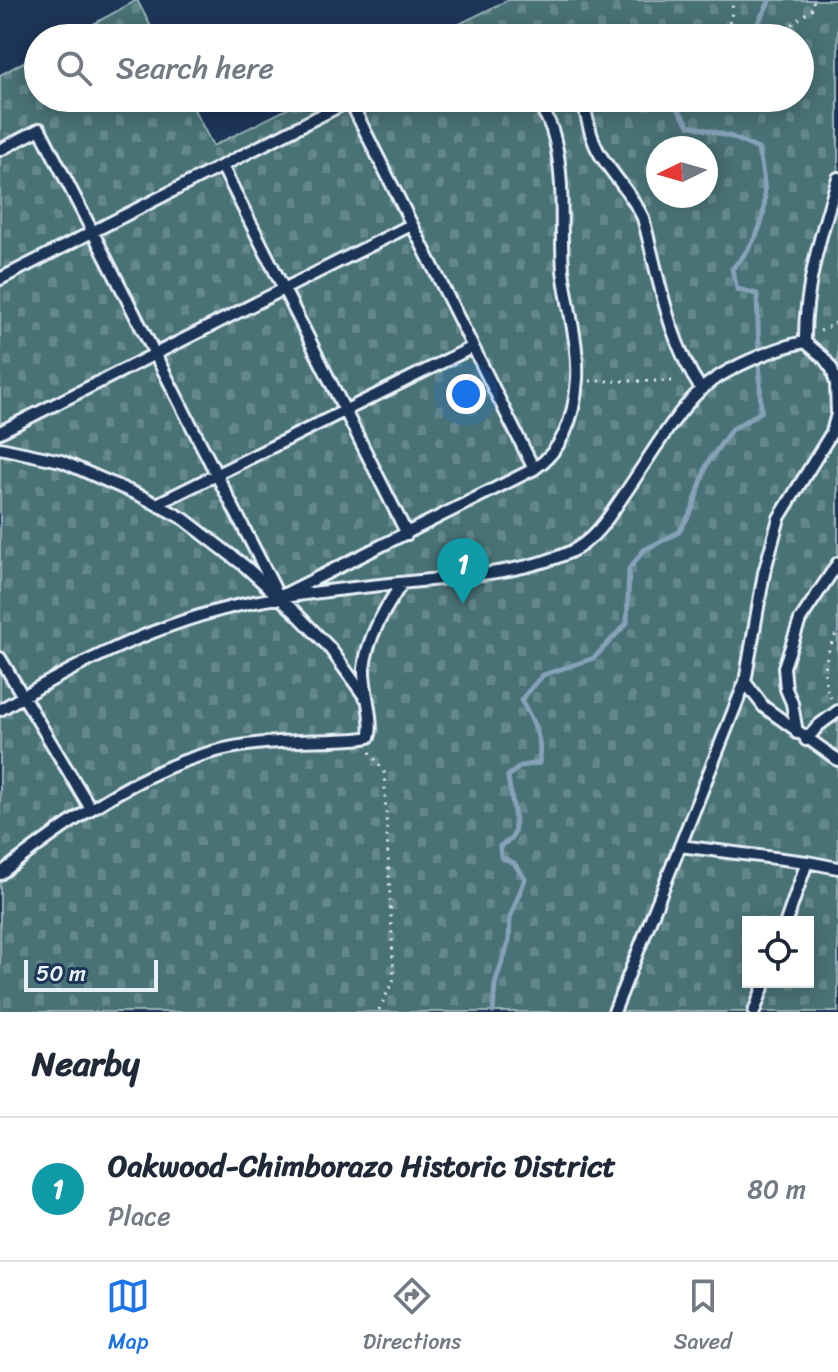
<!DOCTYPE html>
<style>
:root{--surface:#fff;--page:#f6f6f7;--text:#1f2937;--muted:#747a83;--line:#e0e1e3;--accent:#1a73e8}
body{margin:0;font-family:Sriracha,sans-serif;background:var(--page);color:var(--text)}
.controls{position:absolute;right:24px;bottom:24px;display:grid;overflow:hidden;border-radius:0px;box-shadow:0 4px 20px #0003}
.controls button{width:72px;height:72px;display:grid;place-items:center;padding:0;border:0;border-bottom:2px solid var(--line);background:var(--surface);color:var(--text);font:40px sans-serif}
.compass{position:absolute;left:646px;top:136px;width:72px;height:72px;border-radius:50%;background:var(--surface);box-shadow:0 4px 20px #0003;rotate:265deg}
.scale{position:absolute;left:24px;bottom:20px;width:134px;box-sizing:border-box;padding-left:8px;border:4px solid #e8f1f8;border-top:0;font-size:22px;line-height:28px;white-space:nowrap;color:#e8f1f8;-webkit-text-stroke:6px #1d3557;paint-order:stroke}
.you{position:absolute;left:466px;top:394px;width:28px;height:28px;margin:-20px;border:6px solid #fff;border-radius:50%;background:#1a73e8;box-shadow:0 0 0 12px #1a73e833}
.badge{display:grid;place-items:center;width:52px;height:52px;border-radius:50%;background:var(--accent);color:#fff;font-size:26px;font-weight:700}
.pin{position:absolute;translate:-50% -66px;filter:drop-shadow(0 2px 4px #0008)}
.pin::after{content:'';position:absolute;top:42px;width:28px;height:24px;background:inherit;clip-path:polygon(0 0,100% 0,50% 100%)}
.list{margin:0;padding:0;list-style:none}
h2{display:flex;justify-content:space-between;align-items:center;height:104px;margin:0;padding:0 32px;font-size:34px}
h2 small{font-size:26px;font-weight:400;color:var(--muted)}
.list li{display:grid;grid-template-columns:52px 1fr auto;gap:24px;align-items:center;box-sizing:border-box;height:144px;padding:0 32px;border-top:2px solid var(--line)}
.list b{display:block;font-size:30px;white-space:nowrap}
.list p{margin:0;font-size:26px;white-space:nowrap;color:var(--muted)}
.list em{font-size:26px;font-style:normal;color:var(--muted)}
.icon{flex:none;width:44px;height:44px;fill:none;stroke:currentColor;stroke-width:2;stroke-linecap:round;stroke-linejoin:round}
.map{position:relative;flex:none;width:838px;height:1012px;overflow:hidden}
.search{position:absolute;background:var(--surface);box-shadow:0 4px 20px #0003;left:24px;right:24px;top:24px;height:88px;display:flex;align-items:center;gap:20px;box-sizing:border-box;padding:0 28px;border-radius:44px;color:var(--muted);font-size:30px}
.sheet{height:248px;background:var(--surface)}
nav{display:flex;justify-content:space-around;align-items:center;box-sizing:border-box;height:112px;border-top:2px solid var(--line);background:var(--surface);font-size:22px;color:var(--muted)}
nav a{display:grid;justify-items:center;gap:4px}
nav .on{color:var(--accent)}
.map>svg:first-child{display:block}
</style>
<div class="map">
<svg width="838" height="1012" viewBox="0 0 838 1012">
<defs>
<pattern id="cemetery-stones" width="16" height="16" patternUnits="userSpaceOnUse" patternTransform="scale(2)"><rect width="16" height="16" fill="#4a7276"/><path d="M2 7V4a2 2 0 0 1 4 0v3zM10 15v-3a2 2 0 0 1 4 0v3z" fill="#64878a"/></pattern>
</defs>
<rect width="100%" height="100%" fill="#1d3557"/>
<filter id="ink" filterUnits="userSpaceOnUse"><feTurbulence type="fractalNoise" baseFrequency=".0125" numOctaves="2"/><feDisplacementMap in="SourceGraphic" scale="16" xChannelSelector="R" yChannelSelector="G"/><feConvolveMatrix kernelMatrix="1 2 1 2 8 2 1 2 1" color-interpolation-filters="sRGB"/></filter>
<g filter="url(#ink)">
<path fill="url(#cemetery-stones)" stroke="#99b2b7" stroke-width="2" fill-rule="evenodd" d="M137 0 157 38H68Z
M508 0H838V1012H0V75L38 54V98H188L213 146 309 98H800V38H431ZM658 148H706V196H658ZM748 922H808V982H748Z"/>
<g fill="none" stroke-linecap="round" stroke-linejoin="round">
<path stroke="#86a1b8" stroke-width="5" d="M750 38 770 0
M493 1012 495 984 509 940 510 918 525 879 514 863 501 857 500 846C503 843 508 842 511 839 521 828 509 791 508 776L521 766 539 763C543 739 533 720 521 700L543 675 594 658 627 623 629 569 644 550 679 532 692 510 707 464 731 430 761 412 757 294 737 289 732 269C769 230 770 200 758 149L732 137 689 125 670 98"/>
<g stroke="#e8f1f8" stroke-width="16">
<path id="service" d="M504 38H531
M582 98C588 119 590 141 603 159 617 180 633 196 643 218 659 277 667 338 701 389
M350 101 534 469
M0 150 40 129 279 597 534 469C564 449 575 414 577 379 579 342 567 306 563 270 560 228 565 182 555 141 552 126 544 110 533 98
M222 166 407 534
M0 279 355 98
M805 342C804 288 822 230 838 178
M0 432 411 225
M0 448 61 461 143 497 184 519 246 567 296 613 329 647 365 697
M157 504 473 347
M0 658 91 809
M745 682 764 707 838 760
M0 710C87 657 182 611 284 597 336 589 388 584 440 579 483 574 530 570 570 552 594 541 609 517 623 496 645 465 675 412 702 389 724 369 776 347 805 342L823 357 832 369 836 384 837 414 832 432 779 518 764 573 745 682 614 1012
M797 733 792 703 786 689 784 667 800 620 838 563
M806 740 819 725 838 711
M680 846 807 862 838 868
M0 874C69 821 158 756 247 745 275 741 304 741 332 740 345 739 357 740 369 737 375 724 363 687 364 669 367 637 385 609 402 583
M786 922 807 862
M754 1012 765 982"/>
</g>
<path stroke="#e8f1f8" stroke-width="3" stroke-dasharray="2 6" stroke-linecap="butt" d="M723 38 731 19 733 0
M784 38 790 26 814 7 813 0
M820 331 838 322
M590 381H678
M831 698C819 674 826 653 838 630
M370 752 384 772 394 979 378 1012"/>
<use href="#service" stroke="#1d3557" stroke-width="10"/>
</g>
</g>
</svg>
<div class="controls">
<button><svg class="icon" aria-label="locate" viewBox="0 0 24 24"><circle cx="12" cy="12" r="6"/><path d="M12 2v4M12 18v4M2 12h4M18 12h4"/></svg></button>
</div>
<svg class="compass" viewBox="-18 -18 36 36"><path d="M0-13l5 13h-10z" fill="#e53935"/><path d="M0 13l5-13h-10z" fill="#747a83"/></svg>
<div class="scale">50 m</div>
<div class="you"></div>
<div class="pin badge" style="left:463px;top:604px;background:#0f9aa8">1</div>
<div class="search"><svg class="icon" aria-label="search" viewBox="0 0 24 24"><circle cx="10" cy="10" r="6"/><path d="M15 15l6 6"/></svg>Search here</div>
</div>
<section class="sheet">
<h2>Nearby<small></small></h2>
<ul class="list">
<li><span class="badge" style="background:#0f9aa8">1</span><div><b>Oakwood-Chimborazo Historic District</b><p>Place</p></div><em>80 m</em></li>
</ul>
</section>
<nav>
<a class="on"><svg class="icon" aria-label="map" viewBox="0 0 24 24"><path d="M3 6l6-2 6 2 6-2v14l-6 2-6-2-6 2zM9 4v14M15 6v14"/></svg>Map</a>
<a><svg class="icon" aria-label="directions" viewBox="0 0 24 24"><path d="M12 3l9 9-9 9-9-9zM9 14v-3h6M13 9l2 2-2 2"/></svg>Directions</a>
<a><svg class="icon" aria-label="saved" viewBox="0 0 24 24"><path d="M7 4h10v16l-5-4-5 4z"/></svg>Saved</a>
</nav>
